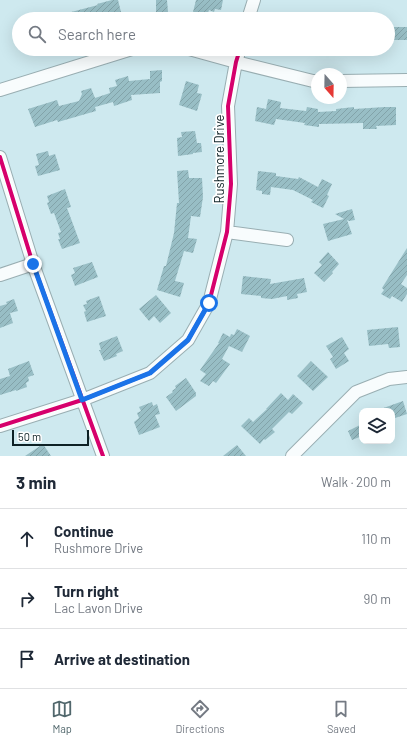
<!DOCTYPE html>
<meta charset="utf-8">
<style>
:root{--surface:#fff;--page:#f6f6f7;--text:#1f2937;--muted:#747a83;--line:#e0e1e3;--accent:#51676c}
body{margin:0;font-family:Barlow,sans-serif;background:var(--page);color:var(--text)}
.controls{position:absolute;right:12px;bottom:12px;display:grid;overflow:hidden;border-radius:8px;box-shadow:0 4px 16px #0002}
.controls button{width:36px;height:36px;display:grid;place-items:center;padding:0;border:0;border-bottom:1px solid var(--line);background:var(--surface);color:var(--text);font:20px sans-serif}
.compass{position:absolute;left:311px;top:68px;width:36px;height:36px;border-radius:50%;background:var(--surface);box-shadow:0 4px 16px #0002;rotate:160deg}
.scale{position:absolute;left:12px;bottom:10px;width:77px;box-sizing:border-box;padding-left:4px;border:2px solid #0d2125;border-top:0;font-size:11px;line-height:14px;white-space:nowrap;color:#0d2125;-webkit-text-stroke:3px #fff;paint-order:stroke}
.stop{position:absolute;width:12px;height:12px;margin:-9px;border:3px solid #1a73e8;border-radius:50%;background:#fff}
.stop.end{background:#1a73e8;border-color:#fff;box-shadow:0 1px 4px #0008}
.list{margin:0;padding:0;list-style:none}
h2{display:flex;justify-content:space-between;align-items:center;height:52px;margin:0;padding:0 16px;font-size:17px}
h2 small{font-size:13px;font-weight:400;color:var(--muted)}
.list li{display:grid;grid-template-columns:26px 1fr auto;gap:12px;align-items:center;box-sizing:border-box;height:60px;padding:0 16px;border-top:1px solid var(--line)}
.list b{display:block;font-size:15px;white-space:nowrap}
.list p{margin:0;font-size:13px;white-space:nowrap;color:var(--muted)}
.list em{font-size:13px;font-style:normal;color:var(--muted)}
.icon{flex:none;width:22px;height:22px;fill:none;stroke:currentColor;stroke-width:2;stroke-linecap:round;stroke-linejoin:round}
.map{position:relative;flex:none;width:407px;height:456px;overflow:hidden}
.search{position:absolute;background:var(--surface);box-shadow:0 4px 16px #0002;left:12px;right:12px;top:12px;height:44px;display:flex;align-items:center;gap:10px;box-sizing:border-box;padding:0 14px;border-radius:22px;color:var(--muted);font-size:15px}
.sheet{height:232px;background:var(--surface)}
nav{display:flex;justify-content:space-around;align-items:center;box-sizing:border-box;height:56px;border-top:1px solid var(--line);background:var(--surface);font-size:11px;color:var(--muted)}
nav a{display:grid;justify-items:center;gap:2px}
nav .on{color:var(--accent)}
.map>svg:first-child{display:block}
</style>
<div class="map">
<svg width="407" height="456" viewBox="0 0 407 456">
<defs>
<pattern id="building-hatch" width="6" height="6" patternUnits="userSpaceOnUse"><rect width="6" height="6" fill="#98bec5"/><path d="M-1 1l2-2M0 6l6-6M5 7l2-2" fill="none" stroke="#82a3a9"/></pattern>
</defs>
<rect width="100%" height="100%" fill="#cee9ef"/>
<path fill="url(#building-hatch)" d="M112 0H118L121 12 110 15 112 19H56V16L98 5 97 4Z
M156 0H167L168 12H156Z
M196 0H223L221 10 215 9 214 12 209 10 207 16 193 12Z
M394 27H407V40H394Z
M162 70V81L160 82V93L131 95 132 100 114 106 113 102 95 107 96 111 58 122 57 120 35 127 28 109 57 100 59 106 79 101 82 94 81 91 91 88 95 98 110 93 109 88 117 86 115 80 128 76 129 81 150 79V71Z
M186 81 199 85 197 93 202 94 197 111 179 105Z
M268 99 281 102 280 108 306 111 307 107 318 109V112L336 111V109L354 107V109L385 107H396V125L376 126 377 129H363V123L319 124V127L304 125 305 123 276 119 274 125 255 121 257 107 266 109Z
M195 131 197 143H201L202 152 193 153V154L178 156 177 138 182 137 181 132Z
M48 151 49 156 55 154 60 170 38 176 35 166 39 165 36 154Z
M188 170 189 178H202L203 197 200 217 191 216 188 238 197 239 193 253 184 251 175 281 184 283 180 297 157 290 164 266H166L174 233 177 203H179L177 171Z
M258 171 276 173V176L298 179 299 177 318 187 322 179 332 184 327 195 329 196 323 208 311 202 313 200 293 190 271 187 270 195 262 194V191L256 190Z
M65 189 71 207 67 208 80 243 62 249 58 239H60L58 233 61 232 54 213 51 214 47 203 49 202 47 196Z
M352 209 355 220 349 221 347 220 352 234 328 241 323 224 344 219 335 214Z
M407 248V275L401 284 407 288V294L402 302 392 296 390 299 381 294 384 290 382 288Z
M328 252 339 264 332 272 333 273 324 282 314 273 322 265 319 262Z
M92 262 98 277 75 286 71 275 75 273 73 268Z
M243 276 271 279 270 284 304 278 307 292 297 294 298 298 287 300V296L272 299 261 298V296L241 294Z
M156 295 171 313 160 323 154 316 149 321 139 309Z
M99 296 106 316 87 322 84 312 86 311 83 305 87 304 86 301Z
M14 299 18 311 10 313 13 323 0 328V306L7 304 6 302Z
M398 327 400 347 389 348 388 344 369 346 367 330Z
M237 329 250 336 242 352 229 346 222 359 230 364 216 383 213 381 209 386 200 381 206 374 200 370 219 343H218L223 333 230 337 231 334 234 335Z
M117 336 123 351 116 354 117 356 104 361 99 350H101L99 343Z
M342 337 349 349 344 353 349 361 336 369 330 359 333 357 326 346Z
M29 361 34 375 28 377 29 381 26 383 27 387 16 391V390L0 395V379L10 376 8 369Z
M311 361 328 377 313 391 297 376Z
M186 378 196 393V396L176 411 166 397 173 392 172 391 176 388 175 386Z
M281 393 288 400 293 394 303 403 292 414 289 412 272 429 275 432 265 440 264 439 260 444 241 426 249 418 253 422 267 409H266Z
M403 401 407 414 392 419V411H378V410Z
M152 402 153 406 157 404 160 414 155 415 160 427 139 435 134 422 139 418 137 413 141 411 139 407Z
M362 424V436L352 440 348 431Z
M43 444 51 456H25Z
M237 445 246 456H223Z"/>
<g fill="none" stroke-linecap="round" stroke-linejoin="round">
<g stroke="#99aeb2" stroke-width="14">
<path id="minor" d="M248 19 254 0
M189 49 236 62 313 81H317
M341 81 407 80
M0 90 132 49
M0 157 33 264 103 456
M227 232 287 240
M0 275 33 264
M0 426 82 400 150 373 188 340 209 303 227 232 231 184 228 106 236 62 240 49
M292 456 356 392 389 379 407 377"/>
</g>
<use href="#minor" stroke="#f8fcfd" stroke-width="12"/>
<g stroke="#fff" stroke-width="6">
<path id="cycleway" d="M0 157 33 264 103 456
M0 426 82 400 150 373 188 340 209 303 227 232 231 184 228 106 236 62 240 49"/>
</g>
<use href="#cycleway" stroke="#d6006c" stroke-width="4"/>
</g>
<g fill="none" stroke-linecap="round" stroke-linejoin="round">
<path stroke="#1a73e8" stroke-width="5" d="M33 264 82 400 150 373 188 340 209 303"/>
</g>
<g text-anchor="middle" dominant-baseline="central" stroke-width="3.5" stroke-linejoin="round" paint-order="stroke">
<g font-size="13" fill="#0d2125" stroke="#fff">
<text transform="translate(219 159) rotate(-90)">Rushmore Drive</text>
</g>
</g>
</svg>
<div class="controls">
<button><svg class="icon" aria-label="layers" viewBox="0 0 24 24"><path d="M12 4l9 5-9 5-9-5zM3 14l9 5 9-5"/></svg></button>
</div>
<svg class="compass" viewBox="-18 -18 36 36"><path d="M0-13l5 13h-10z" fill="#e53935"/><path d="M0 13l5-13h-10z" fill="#747a83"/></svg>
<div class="scale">50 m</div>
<div class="stop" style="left:209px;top:303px"></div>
<div class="stop end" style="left:33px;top:264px"></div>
<div class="search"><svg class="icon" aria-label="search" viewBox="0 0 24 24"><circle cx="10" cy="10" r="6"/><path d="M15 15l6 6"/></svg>Search here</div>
</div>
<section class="sheet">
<h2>3 min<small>Walk · 200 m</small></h2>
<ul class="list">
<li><svg class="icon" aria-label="ahead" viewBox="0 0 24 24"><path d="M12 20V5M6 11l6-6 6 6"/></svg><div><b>Continue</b><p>Rushmore Drive</p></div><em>110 m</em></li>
<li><svg class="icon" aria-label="right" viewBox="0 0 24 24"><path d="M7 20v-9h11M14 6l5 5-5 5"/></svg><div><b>Turn right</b><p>Lac Lavon Drive</p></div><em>90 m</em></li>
<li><svg class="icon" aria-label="arrive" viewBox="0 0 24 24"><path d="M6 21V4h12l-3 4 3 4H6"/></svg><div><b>Arrive at destination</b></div></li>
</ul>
</section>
<nav>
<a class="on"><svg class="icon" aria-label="map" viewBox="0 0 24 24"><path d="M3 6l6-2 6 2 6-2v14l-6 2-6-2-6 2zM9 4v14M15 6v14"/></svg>Map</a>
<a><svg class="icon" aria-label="directions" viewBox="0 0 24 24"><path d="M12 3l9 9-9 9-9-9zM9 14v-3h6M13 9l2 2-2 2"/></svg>Directions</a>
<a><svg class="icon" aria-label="saved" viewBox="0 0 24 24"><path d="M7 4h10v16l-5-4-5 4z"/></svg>Saved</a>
</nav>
